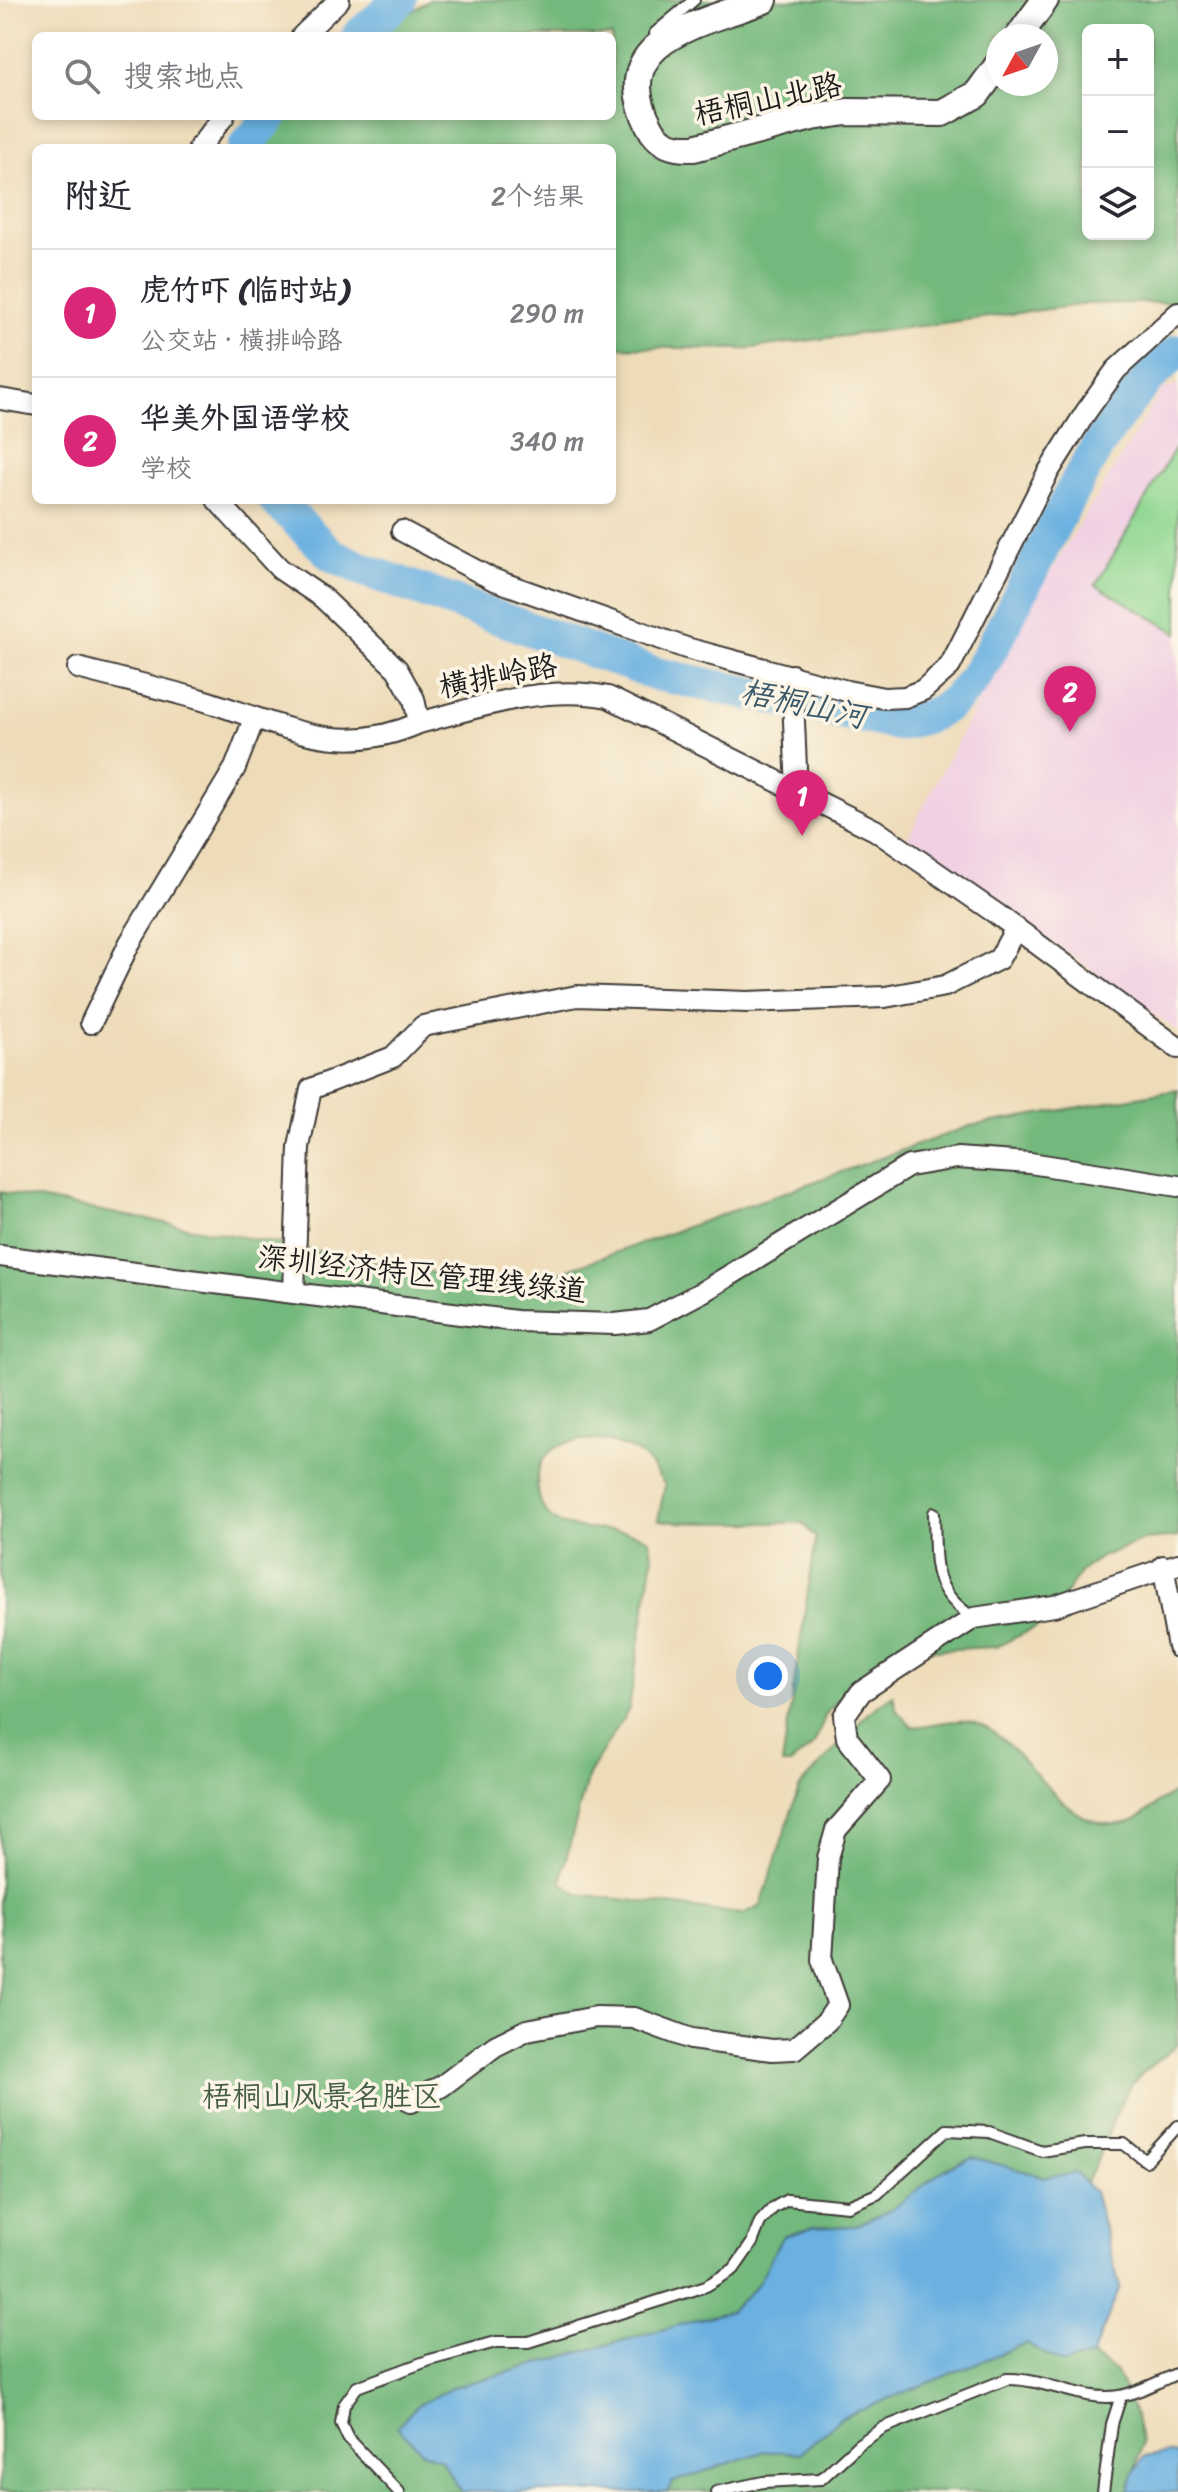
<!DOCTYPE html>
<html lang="zh">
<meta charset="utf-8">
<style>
:root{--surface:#fff;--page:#f2f2f3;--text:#2b2b33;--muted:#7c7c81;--line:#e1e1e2;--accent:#db2777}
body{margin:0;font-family:Sriracha,"LXGW WenKai TC",sans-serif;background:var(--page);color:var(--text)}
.controls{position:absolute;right:24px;top:24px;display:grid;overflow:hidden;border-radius:12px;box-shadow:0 4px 12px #0003}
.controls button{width:72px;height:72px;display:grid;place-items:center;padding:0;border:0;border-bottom:2px solid var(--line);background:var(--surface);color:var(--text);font:40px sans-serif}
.compass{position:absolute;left:986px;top:24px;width:72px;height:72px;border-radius:50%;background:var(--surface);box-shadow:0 4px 12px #0003;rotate:230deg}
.you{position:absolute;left:768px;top:1676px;width:28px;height:28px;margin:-20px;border:6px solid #fff;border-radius:50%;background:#1a73e8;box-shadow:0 0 0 12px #1a73e833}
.badge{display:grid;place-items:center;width:52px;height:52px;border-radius:50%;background:var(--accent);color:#fff;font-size:26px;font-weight:700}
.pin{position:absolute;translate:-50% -66px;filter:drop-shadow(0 2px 4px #0008)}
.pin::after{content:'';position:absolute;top:42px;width:28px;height:24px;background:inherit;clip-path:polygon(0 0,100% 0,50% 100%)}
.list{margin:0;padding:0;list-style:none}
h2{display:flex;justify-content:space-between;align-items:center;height:104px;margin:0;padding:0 32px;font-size:34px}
h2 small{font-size:26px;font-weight:400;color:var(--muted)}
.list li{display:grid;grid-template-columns:52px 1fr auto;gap:24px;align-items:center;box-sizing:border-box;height:128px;padding:0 32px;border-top:2px solid var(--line)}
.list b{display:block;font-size:30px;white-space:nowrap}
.list p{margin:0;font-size:26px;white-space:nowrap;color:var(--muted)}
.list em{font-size:26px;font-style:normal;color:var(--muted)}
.icon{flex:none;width:44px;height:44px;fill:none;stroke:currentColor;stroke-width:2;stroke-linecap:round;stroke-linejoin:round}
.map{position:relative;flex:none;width:1178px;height:2492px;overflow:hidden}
.search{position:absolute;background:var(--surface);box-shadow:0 4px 12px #0003;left:32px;top:32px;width:584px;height:88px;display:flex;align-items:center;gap:20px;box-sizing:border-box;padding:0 28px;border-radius:12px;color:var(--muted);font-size:30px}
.panel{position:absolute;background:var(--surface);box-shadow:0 4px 12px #0003;left:32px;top:144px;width:584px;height:360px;border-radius:12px}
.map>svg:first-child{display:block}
</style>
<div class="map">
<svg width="1178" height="2492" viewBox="0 0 1178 2492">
<rect width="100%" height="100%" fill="#fcf5e5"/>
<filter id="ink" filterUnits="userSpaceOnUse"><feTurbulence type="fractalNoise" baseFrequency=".0125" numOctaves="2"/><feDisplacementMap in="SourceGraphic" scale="16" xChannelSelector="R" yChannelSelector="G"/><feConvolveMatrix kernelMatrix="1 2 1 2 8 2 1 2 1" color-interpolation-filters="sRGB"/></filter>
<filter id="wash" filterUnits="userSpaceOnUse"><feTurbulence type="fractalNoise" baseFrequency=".006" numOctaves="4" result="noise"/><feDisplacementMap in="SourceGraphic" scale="32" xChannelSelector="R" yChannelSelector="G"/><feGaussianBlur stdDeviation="1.8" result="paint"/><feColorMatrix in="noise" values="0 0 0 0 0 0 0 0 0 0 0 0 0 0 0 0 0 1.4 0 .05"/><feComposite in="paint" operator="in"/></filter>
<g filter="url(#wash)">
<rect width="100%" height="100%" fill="#eedcb9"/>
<path fill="#f1d0e3" d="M1178 384V1031L906 840 1018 625 1161 391Z"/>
<path fill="#8fd791" stroke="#567a56" stroke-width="2" d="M1178 443V633L1096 585Z"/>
<path fill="#73b87b" stroke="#486a4c" stroke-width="2" fill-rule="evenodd" d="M429 0H1178V302L1087 304 744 349 612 347V148H255L284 116H612V36H375ZM1088 30H1148V234H1088ZM998 36H1046V84H998Z
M1178 1090V1537L1144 1540 1103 1556 1081 1571 1047 1622 996 1647 911 1651 855 1679 826 1714 814 1745 790 1764H782L816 1538 803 1523C783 1523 666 1524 658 1520L665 1485C658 1476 651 1463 642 1456 603 1429 525 1432 539 1496 549 1547 619 1518 649 1540L653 1558 629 1709 588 1775 563 1870 562 1883 578 1894 743 1914 761 1905 799 1788 868 1713 893 1695 897 1711 912 1727C929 1726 951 1719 967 1721 1022 1728 1057 1838 1126 1823 1145 1819 1159 1797 1178 1791V2044C1163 2057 1142 2070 1131 2086 1111 2116 1104 2152 1086 2183L1076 2174 1045 2177 972 2157 942 2171 891 2210 854 2226 812 2228 782 2237 758 2285 731 2311 454 2387 422 2452 440 2459 462 2492H0V1192L516 1288 970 1126Z
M1026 2343 1063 2364 1092 2356 1116 2372 1135 2415 1142 2442 1129 2492H667L673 2482 765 2451 800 2453 841 2418Z"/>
<path fill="#6ab1e1" stroke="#43667e" stroke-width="2" d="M972 2157 1045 2177 1076 2173 1094 2192 1120 2287 1092 2356 1063 2364 1026 2343 841 2418 800 2453 765 2451 673 2482 667 2492H462L440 2459 422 2452 397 2426 418 2405 454 2387 730 2311 758 2284 782 2237 812 2228 854 2226 891 2210 942 2171Z
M1169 2453 1178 2454V2492H1129L1133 2474 1143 2457Z"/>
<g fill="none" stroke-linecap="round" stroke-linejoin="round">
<path stroke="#6ab1e1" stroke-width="34" d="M358 36 400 0
M244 148 271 116
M275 500 332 555 367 571 656 674 899 724C924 719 945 712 963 692 984 668 998 635 1013 607 1059 519 1100 416 1178 351"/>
</g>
</g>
<g filter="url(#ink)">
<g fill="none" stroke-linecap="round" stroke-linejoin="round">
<g stroke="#3c3934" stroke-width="14">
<path id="service" d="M655 33 694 0
M934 1513C936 1562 929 1589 974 1618
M399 2492 348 2438 341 2423 344 2405 357 2387 430 2360 496 2342H528L706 2286 734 2269 752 2243 760 2222 773 2208 787 2200 848 2206 877 2194 947 2130 989 2132 1042 2151 1085 2144H1124L1146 2161 1178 2126
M716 2492 763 2482 821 2479 859 2444 883 2428 1007 2379C1045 2378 1082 2402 1119 2396 1138 2393 1160 2381 1178 2373
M1103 2492 1112 2424 1121 2396"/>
</g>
<g stroke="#3c3934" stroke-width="24">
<path id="minor" d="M302 36 339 0
M199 148 224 116
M0 399 36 405
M217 500 280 569 323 598 397 669 414 699 419 723C480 707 544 684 608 697L875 830 998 915 1178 1048
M402 531 492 579 686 648 847 691 884 698 905 697 923 690 950 666 1047 474 1086 412 1116 370 1178 313
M78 668C119 679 161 688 202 700 280 723 337 760 419 723
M792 675 797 791
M91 1023 129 944 235 768 254 719
M0 1256 516 1321 615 1324 649 1320 704 1291 909 1166 957 1158 1030 1163 1178 1186
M294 1291 299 1147 311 1089 393 1057 423 1026 577 996 747 1002 885 997 945 986 999 959 1016 928
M1163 1566 1178 1647
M411 2102 442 2086 495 2046 527 2030 596 2017 634 2018 691 2039 772 2050 794 2049 827 2021 838 2005 822 1960 828 1858 836 1830 880 1780 847 1738 844 1716 861 1692 974 1618 1054 1606 1178 1564"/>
</g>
<g stroke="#3c3934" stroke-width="30">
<path id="tertiary" d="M764 0C707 23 604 37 649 125 658 144 673 149 694 148L812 117 847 112 942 113 977 94 998 65
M1019 36 1045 0"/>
</g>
<use href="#service" stroke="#fff" stroke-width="10"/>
<use href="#minor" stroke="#fff" stroke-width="20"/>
<use href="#tertiary" stroke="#fff" stroke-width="26"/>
</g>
</g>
<g text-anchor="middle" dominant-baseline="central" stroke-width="7" stroke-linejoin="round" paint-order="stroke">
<g font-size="30" fill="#1c1c1c" stroke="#fcf5e5">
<text transform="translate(768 99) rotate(-12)">梧桐山北路</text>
<text transform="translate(498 676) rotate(-11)">横排岭路</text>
<text transform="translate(422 1274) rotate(6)">深圳经济特区管理线绿道</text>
</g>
<g font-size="30" fill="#445d45" stroke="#fcf5e5">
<text x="322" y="2096">梧桐山风景名胜区</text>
</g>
<g font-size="32" font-style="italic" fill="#3b586b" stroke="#fcf5e5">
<text transform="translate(804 704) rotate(12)">梧桐山河</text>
</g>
</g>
</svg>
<div class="controls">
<button>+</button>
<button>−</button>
<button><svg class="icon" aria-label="layers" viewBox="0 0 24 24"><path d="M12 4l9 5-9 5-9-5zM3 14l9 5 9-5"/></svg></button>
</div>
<svg class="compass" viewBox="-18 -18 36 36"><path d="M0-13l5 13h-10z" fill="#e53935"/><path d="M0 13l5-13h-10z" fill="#7c7c81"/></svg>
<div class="you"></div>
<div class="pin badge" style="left:802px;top:836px">1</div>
<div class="pin badge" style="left:1070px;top:732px">2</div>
<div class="search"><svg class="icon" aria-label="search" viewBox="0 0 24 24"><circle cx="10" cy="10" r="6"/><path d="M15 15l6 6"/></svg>搜索地点</div>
<section class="panel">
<h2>附近<small>2个结果</small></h2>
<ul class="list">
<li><span class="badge">1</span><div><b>虎竹吓 (临时站)</b><p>公交站 · 横排岭路</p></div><em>290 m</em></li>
<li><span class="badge">2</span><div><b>华美外国语学校</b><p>学校</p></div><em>340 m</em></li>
</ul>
</section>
</div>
